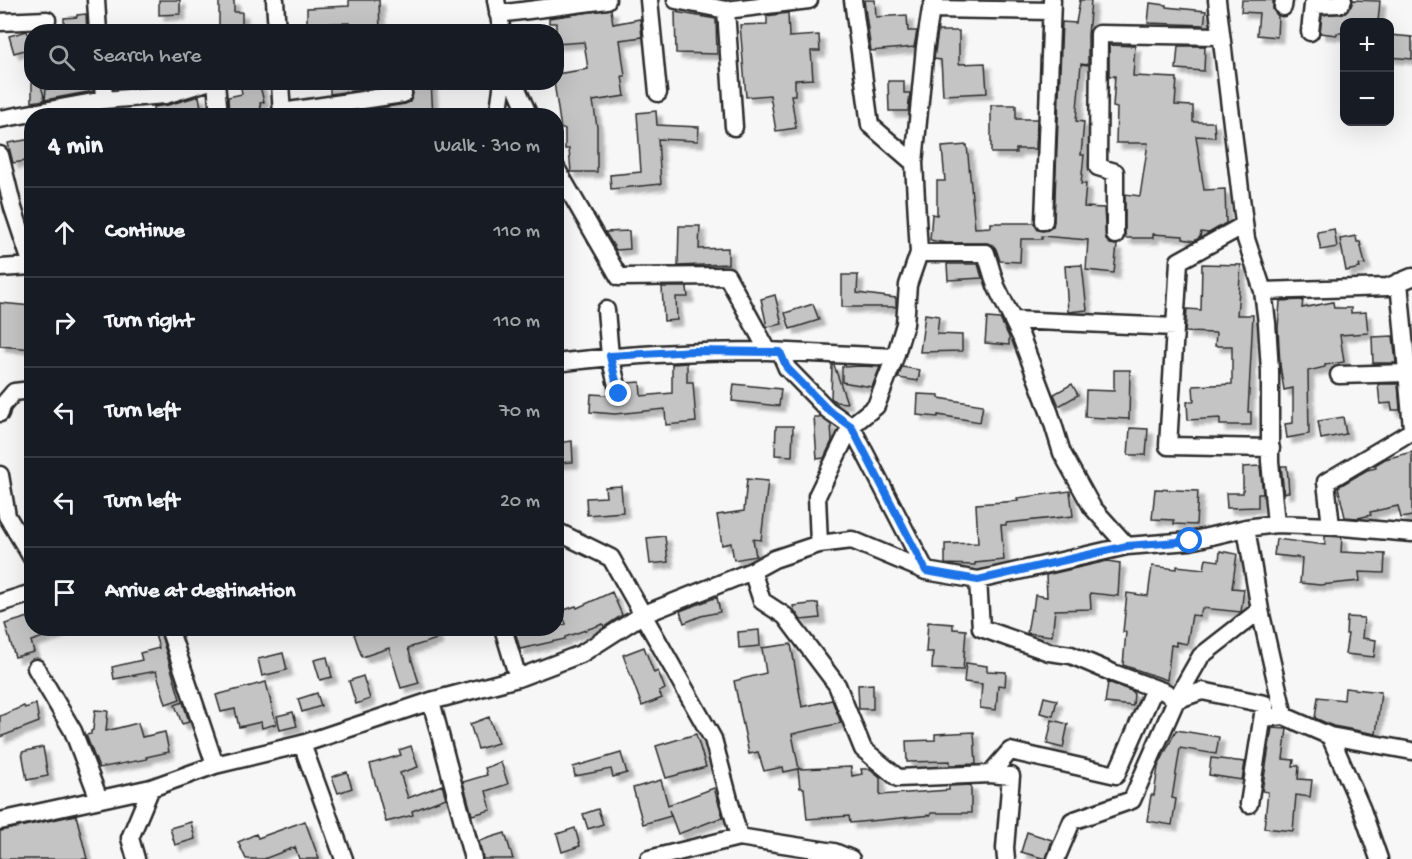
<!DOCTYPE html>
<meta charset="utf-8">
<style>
:root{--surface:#171b24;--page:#242831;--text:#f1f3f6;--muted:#9ea1a6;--line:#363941}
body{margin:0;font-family:"Gochi Hand",sans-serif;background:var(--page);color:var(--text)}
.controls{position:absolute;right:18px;top:18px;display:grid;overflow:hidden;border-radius:12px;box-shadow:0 6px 24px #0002}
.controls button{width:54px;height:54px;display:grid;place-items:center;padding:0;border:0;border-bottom:2px solid var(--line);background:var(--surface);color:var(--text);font:30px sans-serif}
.stop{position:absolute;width:18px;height:18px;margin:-14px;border:4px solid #1a73e8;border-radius:50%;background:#fff}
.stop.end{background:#1a73e8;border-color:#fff;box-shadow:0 2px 6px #0008}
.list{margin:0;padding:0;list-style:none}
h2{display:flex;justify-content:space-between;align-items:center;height:78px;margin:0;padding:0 24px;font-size:26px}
h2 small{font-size:20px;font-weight:400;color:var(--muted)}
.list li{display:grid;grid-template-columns:39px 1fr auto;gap:18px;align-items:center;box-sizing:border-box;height:90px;padding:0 24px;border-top:2px solid var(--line)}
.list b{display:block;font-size:22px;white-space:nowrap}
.list em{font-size:20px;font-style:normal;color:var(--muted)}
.icon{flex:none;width:33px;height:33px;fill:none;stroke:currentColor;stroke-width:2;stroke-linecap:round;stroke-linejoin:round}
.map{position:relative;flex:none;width:1412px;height:859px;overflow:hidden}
.search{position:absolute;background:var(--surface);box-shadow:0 6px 24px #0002;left:24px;top:24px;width:540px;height:66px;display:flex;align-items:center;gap:15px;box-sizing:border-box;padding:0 21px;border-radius:24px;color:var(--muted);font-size:22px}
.panel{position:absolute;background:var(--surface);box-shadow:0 6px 24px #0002;left:24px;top:108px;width:540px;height:528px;border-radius:24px}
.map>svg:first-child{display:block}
</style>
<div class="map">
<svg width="1412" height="859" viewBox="0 0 1412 859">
<defs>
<filter id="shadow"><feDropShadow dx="5.5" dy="5.5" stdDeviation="1.5" flood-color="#0004"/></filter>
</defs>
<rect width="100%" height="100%" fill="#f7f7f7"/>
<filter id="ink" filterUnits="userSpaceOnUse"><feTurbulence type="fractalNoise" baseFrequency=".0167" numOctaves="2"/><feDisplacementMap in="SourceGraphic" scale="12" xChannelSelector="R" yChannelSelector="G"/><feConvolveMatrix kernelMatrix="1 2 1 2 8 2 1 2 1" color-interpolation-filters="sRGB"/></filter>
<g filter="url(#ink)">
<path fill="#c4c4c4" stroke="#2b2b2b" stroke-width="1.5" filter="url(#shadow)" d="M159 0H180V14L159 15Z
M219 0H234V12H242V32H219Z
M349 0H379L380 32H351L350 23 307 24V8L349 6Z
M864 0H875L876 17 907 15 908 31H917L914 47 871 51Z
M1080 0H1091L1088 35V65L1081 64 1076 121 1084 122 1081 155H1084L1081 184H1086L1084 207 1104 208 1106 240 1110 244 1117 245 1114 273 1086 270 1088 240 1042 236V239H1021L1020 262 1000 261 996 249 993 245 987 243H946L930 240 932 214 937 215V181H945L942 147 967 145 975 228 991 227V223H1034L1038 230 1043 231 1053 227 1054 221 1062 22 1076 23Z
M1242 0H1273V10L1278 16 1277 37 1257 35 1259 13 1241 12Z
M1353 0 1380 1 1378 22H1344V33H1337V35L1320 33 1322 15 1344 13 1351 6Z
M1150 3 1166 5V7L1206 11 1204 25 1148 23Z
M611 9 613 24 640 19 642 37 620 40 625 76H622L625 96 593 101 597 127V172H571L569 149H565V129H561L554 82H556V74L588 69 584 42 556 44V23H549V18Z
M675 12 716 19 717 54 676 53Z
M788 13 789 37 819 35 820 51H811L813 79 795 80V95H791L796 128 776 131 770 95 746 97 740 25 767 24V16Z
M86 14 87 32H64V18L77 17V15Z
M27 31 32 48 14 53 9 36Z
M938 31H959V64L985 63 987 93 943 95 941 60 934 59Z
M1389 35 1412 37V59L1389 57Z
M1109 45 1135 46 1133 76 1177 78 1175 105 1193 106V122H1214L1215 137 1196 136 1204 190 1225 189 1226 223 1209 233 1201 232 1200 237 1194 241 1183 239V236L1153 234V238H1125V194L1140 196 1148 143H1116L1117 108 1113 107 1115 76H1109Z
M1178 46H1205L1204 71 1176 69Z
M888 81H904V93H910L908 111H889Z
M32 82H40L45 100 32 102Z
M240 82H259L264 102 260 103 262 116H229L228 97 242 94Z
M330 82H431L433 116H331L405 104 410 102 413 93 411 87 401 84 330 94Z
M93 83V91L45 100 46 89Z
M199 96 202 113 185 116H153V107L168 105Z
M991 105H1016V119H1037L1036 149H1016V153H991Z
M656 111 657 125 699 127 698 141 658 139 661 184 611 189 610 175 641 172 637 113Z
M32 139V160L13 163 8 143Z
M679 226H700L699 249 728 248V264L678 266Z
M1334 229 1337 247 1321 250 1317 232Z
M629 231 630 249 616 250 605 232Z
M1356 236 1357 242H1360L1365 264 1359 265 1360 268 1346 271 1340 239Z
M947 264H978L982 278 948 280Z
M1202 264 1241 265 1237 315H1253L1248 412H1251V425H1220V418L1188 420 1187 402 1194 401 1193 386 1232 384V346H1215L1216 333 1185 332 1187 309 1201 310Z
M1082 265 1087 310 1068 312 1065 266Z
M842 275H858L857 293 896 298V307H842Z
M662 287H687L688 297H676L677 320 664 321Z
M775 295 782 324 767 327 761 299Z
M1303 300 1302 308 1333 302 1334 308H1351V313L1366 312 1368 333 1340 335 1344 362 1325 365V367L1308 371 1309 434 1287 438 1285 424 1293 423V388L1284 390 1280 365 1278 328 1280 301Z
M0 303 32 306V349L0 346Z
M813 304 819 320 790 329 785 313Z
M925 314 939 316 937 334 962 335V351L920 352Z
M987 318 1000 319 1009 337V345L985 343Z
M1393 336 1396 363H1373L1372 337Z
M687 363V382H693L696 422 666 425 665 409 615 414 590 412 591 394 608 395 611 401 617 404 626 402 629 396 627 383 640 382 641 396 672 393V364Z
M832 365H834L847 403 836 402 831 398Z
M861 366 880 367 872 387 842 382V367Z
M902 367 920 370 918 381 898 378Z
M1114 370H1130L1129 419 1085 417 1086 390 1114 391Z
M734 384 781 389 779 406 732 401Z
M1072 384 1078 395 1059 406 1054 394Z
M1378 384H1398L1400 410H1392L1391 403 1380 404Z
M918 394 939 395V398L983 405 980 422 938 415V417L917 415Z
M814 417H820L831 425 832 441 824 458 817 459Z
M1343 417 1346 434 1321 439 1318 421Z
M776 426H793L792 456 775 455Z
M1130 428 1148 429 1146 455H1128Z
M572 441 573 462 556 463V443Z
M1412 452V516L1401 518 1398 506 1370 512 1371 515 1358 518 1345 517 1338 487 1367 470 1376 468 1375 465 1385 459Z
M1260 466 1263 494H1258V507L1227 508 1226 493H1243V467Z
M1281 466H1287L1289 492 1284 493Z
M747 479 768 481 761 540 753 539 756 556 734 560 731 543 722 545 717 515 744 511Z
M621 486 623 512 587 515 586 498 606 497 605 487Z
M1155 489 1198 491 1196 525 1174 524V520L1152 519Z
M1070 491 1073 516 1006 523V525H1001L1004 560 975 563V565L945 564V544L978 543 976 504 1018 501 1017 498Z
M665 536 668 562 650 564 647 538Z
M1325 536 1342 537 1341 552 1385 554 1384 573 1359 572 1360 581 1320 585 1300 583 1302 558 1274 555 1276 539 1325 545Z
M1220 551 1237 554 1232 588 1244 589 1241 612 1202 608 1200 616 1192 615 1187 644 1176 642V646L1171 645 1167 680 1123 665 1126 632H1123L1127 593 1148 596 1152 566 1177 569V566L1204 569 1206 559 1219 561Z
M1107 561 1120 563 1118 596 1090 593 1091 609 1055 610 1052 636 1027 633 1031 609 1033 610 1035 595 1047 597 1046 575Z
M612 592 622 615 604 627 603 624 565 637V639L520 649 514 628H530L531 633 556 628V627L566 624 561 611 576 606 577 608Z
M717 597 720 612 701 616 684 623 680 611Z
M818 603 820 618 801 620 794 610 793 606Z
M32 616V628H59V632L31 641 34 652 15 657 5 624Z
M1347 617 1364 618 1362 638 1376 640 1374 657 1345 654 1348 634H1346Z
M928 622 953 624V629L966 630 963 670 932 669 933 652H926Z
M153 628H159L180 699 166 704 156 671 114 679 112 667 142 660 140 653 159 648Z
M369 628H434L437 639 408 648 419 683 401 688 389 648 362 657 354 634Z
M759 630 760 646 739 648 738 632Z
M791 644 802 707 832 700 841 723 792 734 799 769 851 767 852 776 862 774 861 769H870L880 777V795L949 790V786L971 785V813H931V815L850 823 849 816 807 819 804 788H800L798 769 784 772 783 767 764 771 758 752 749 754 734 681 766 673 762 648Z
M644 647 654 673 658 671 665 689 659 692 662 698 642 706 623 655Z
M283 653 287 670 262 676 258 659Z
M327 657 332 677 320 680 314 660Z
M966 663 987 666V671L1006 672 1005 686 998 685 996 710 980 708 982 684 964 682Z
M363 676 370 699 356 704 349 681Z
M266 682 276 724 262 728 261 722 239 727 235 709 221 712 216 695Z
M1108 682 1134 692 1133 706 1105 703Z
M873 684V709H859L858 685Z
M1345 688 1381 692 1376 734 1333 726 1315 718 1318 697 1344 700Z
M317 693 321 706 302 712 298 699Z
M1044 697 1057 700 1053 716 1040 713Z
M183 702 189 722 182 724 175 705Z
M36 704 39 722 0 737V716L24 706 25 708Z
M95 710 108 711 106 731 138 723 142 737 165 732 169 752 146 757 147 759 99 768 86 735 91 734V731L93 730Z
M293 712 297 726 280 730 277 716Z
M489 717 498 743 478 749 470 724Z
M1052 720 1068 724 1063 748 1047 744Z
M1272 728 1287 729 1283 759 1294 760 1293 766H1299L1298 779 1312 780 1310 797 1296 795 1293 831 1264 828 1268 792 1262 791Z
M1176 730 1219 737 1216 754 1180 748 1172 798 1176 799 1172 825 1147 821 1151 795H1154L1158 767Z
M974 732 976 764 950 765V761L907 762 906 741 935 740V734Z
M696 734 706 767 666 778 656 746Z
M411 746 418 767 400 773 408 798 442 785 446 798 412 811 413 815 386 822 370 764 401 755 399 750Z
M43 747 48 776 27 780 22 752Z
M621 753 627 773 613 777 611 769 575 776 573 767Z
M1211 758 1245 762 1242 780 1209 775Z
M501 762 508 784 486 791 491 810 472 815 463 782 487 775 485 768Z
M347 772 352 788 338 793 332 777Z
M661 780 668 805 714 788 723 817 678 834 669 810 671 816 643 824 633 788Z
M598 809 603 824 588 829 583 814Z
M76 815 87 859H0V831Z
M305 821 319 859H299L295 847 264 859H246L238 842 256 834 258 838Z
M191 822 195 839 175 845 170 828Z
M575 828 580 846 562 852 557 834Z
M1027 832 1052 840 1046 859 1021 852Z
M505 833 513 859H483L479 841Z"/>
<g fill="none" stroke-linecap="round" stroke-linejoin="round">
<g stroke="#2b2b2b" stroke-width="21">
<path id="street" d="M96 0 98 32
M275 0 277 32
M496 0 502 32
M649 0 658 93
M676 0 726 10 809 0
M853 0 870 125 914 163
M1217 0 1246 239 1263 291 1267 323 1270 371V461L1276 524
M1283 7 1284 0
M931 9 1051 11
M726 10 734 127
M498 14 607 0
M0 22 47 20
M1310 32 1313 5 1340 4 1343 0
M103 82 104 100
M216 82 219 116
M280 82 282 116
M514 82 529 116
M282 112 403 94
M498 116 503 82
M0 119 104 100 165 95 207 82
M0 155 13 208 32 265
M556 168 619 277 727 276 768 351 895 357 905 324 908 285 919 253 914 163 925 47 931 9 935 0
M1044 221 1052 0
M1244 225 1179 261 1168 446 1271 448
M1115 235V172L1098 167 1099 34 1220 36
M919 253H986L996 286 1021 337 1050 414 1062 453 1092 507 1127 546
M0 268 32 266
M1399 282 1412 428
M1263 291 1388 287 1412 277
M606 310 610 356 619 394
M1013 320 1175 327
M780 352 787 368 828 410 851 426 926 571
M556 363C628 354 696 351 768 351
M1339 375 1407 373
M0 413 2 406 14 392 32 390
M0 475 7 516 32 558
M1331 526 1326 482 1412 431
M556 531 611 558 713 739 739 837
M819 544 817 496 851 426 876 406 895 357
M752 571 762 601 785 616 837 685 863 749 898 778 990 774 1011 776 1005 848 1006 859
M978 580 981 628 1049 652 1071 655 1113 673 1165 692 1176 700 1202 691 1265 704V718L1284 716 1330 736 1412 751
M0 603 32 593
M1260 610 1284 716
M503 628 518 678
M36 668 73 731 99 799
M431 701 473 859
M1330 736 1362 810 1379 859
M302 744 344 859
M215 765 302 744 431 701 518 678 581 654 642 615 752 571 774 559 819 544 852 540 926 571 978 580 1127 546 1190 541 1246 528 1276 524 1331 526 1412 533
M990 774 1010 751 1116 775 1154 689
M1249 804 1264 708
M0 821 151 788
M136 859 130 838 151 788 215 765 169 628
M649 859 739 837 834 852 851 859
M1056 859 1072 821 1132 800 1176 700 1201 656 1260 610 1246 528"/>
</g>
<use href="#street" stroke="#fff" stroke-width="16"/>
</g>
</g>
<g fill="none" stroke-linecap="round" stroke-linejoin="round" filter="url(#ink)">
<path stroke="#1a73e8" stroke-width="8" d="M619 394 610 356 693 351 780 352 787 368 828 410 851 426 926 571 978 580 1127 546 1190 541"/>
</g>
</svg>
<div class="controls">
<button>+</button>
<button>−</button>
</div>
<div class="stop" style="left:1190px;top:541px"></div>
<div class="stop end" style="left:619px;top:394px"></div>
<div class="search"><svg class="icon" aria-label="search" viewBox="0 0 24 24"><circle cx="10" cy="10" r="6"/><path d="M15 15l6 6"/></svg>Search here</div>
<section class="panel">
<h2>4 min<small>Walk · 310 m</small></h2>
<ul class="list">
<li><svg class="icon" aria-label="ahead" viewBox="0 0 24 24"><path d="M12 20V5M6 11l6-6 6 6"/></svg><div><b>Continue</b></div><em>110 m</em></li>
<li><svg class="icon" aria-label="right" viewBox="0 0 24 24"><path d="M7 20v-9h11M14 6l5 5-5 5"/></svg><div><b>Turn right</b></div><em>110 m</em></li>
<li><svg class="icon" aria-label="left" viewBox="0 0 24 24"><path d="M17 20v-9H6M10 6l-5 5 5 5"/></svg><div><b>Turn left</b></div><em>70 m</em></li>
<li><svg class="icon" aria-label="left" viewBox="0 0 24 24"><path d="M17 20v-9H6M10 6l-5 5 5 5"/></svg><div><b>Turn left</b></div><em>20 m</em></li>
<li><svg class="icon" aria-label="arrive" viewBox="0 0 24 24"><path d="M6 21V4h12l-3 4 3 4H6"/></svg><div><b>Arrive at destination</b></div></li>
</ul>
</section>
</div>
